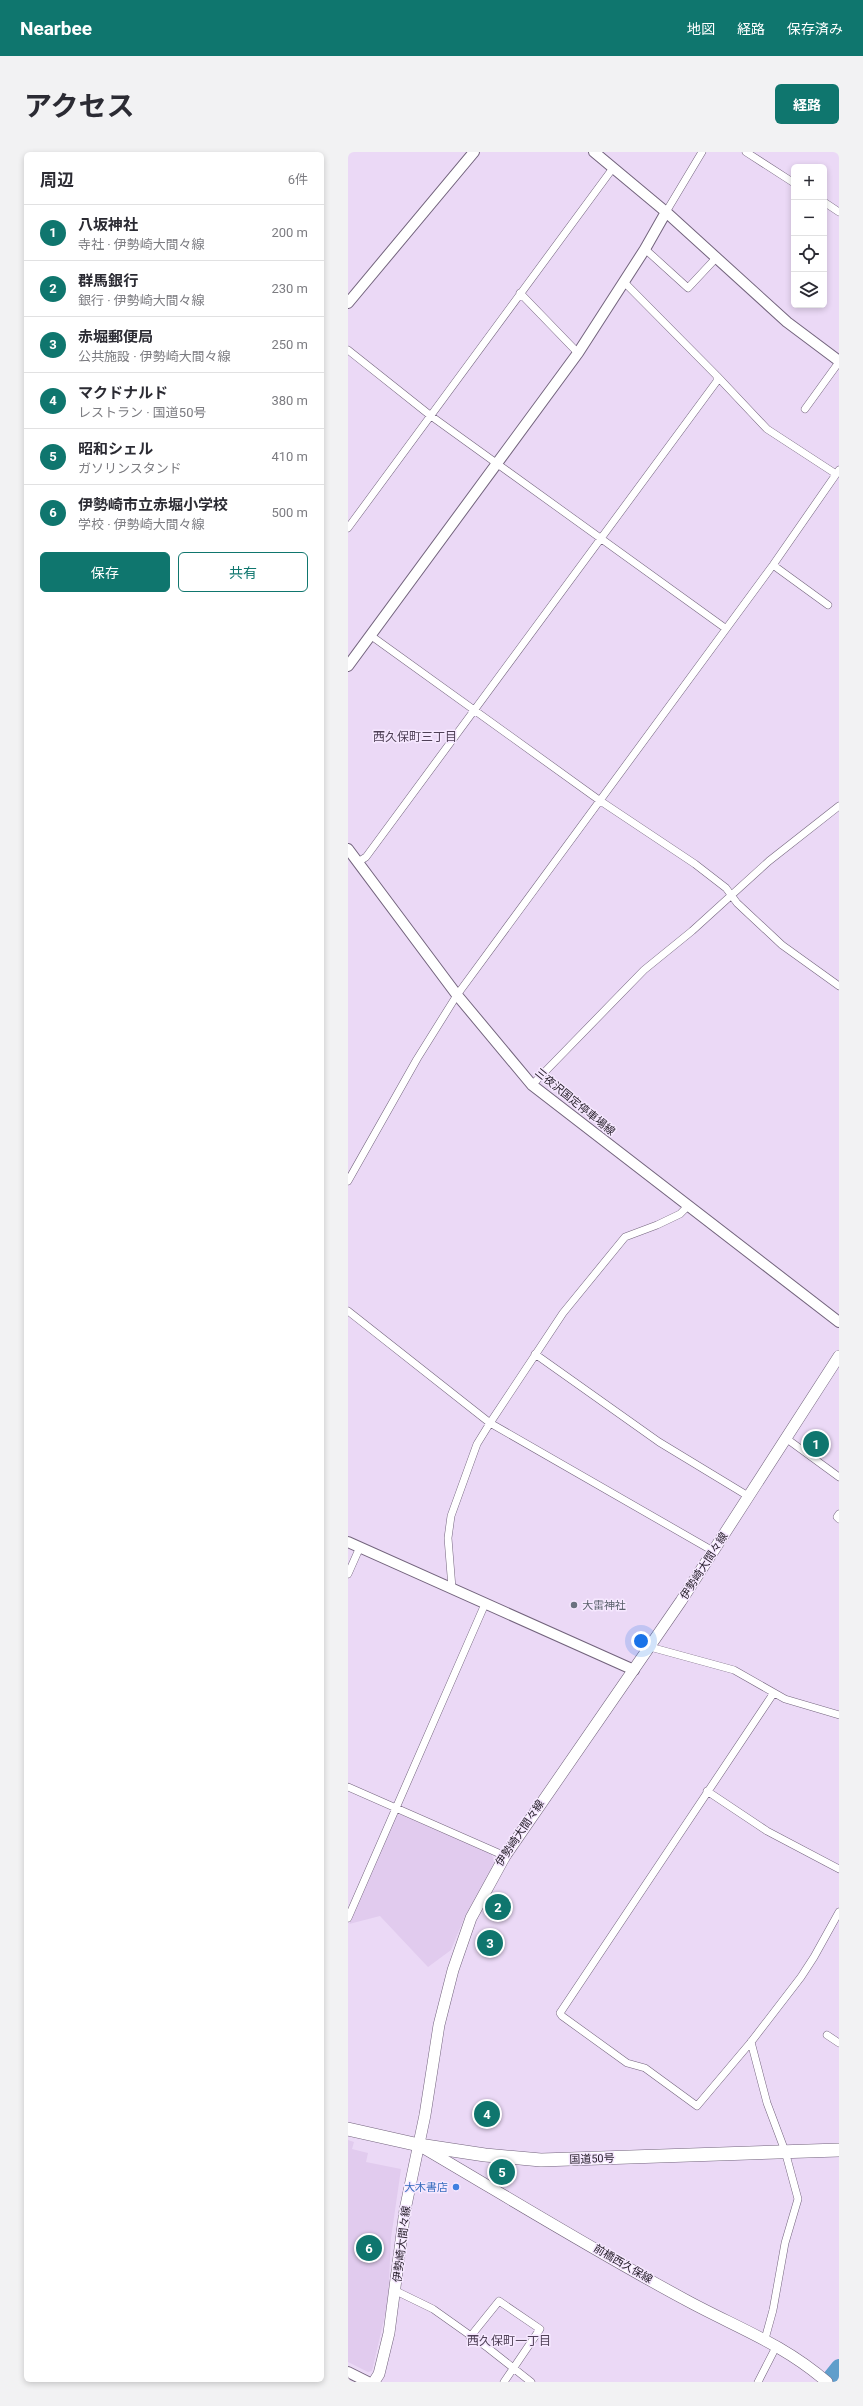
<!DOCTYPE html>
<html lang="ja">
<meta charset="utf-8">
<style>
:root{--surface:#fff;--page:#f2f2f3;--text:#2b2b33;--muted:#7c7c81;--line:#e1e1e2;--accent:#0f766e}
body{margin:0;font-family:Roboto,"Noto Sans JP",sans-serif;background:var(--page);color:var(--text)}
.controls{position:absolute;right:12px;top:12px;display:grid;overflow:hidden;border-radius:6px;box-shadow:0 2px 6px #0003}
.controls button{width:36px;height:36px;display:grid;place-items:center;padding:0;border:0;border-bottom:1px solid var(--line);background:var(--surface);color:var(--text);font:20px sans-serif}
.you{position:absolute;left:293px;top:1489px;width:14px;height:14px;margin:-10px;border:3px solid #fff;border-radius:50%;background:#1a73e8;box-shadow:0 0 0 6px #1a73e833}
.badge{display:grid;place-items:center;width:26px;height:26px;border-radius:50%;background:var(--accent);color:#fff;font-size:13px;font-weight:700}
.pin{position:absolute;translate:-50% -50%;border:2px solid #fff;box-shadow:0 1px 4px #0006}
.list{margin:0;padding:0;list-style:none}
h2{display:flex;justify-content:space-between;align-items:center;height:52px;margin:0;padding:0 16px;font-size:17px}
h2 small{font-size:13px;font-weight:400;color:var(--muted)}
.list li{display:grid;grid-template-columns:26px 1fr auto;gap:12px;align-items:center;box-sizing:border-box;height:56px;padding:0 16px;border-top:1px solid var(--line)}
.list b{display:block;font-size:15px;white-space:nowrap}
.list p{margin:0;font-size:13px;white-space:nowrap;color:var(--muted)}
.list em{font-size:13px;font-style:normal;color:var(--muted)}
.actions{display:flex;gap:8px;padding:12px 16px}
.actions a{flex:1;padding:9px 0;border:1px solid var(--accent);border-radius:6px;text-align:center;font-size:14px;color:var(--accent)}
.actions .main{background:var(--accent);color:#fff}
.icon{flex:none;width:22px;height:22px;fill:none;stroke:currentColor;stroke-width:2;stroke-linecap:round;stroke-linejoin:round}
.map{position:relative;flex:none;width:491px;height:2230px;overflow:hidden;border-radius:6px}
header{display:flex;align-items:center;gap:24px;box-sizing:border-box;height:56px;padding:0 20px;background:var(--accent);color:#fff}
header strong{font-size:19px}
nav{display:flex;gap:22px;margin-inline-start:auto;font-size:14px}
.intro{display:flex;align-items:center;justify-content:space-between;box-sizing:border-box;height:96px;padding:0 24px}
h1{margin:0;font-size:28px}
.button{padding:10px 18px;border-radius:6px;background:var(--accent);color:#fff;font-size:14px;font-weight:700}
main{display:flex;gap:24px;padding:0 24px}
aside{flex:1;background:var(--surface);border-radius:6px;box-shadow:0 2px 6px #0003}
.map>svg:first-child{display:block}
</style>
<header>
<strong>Nearbee</strong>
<nav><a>地図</a><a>経路</a><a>保存済み</a></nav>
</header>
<div class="intro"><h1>アクセス</h1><a class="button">経路</a></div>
<main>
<aside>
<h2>周辺<small>6件</small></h2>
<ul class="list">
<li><span class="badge">1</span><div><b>八坂神社</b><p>寺社 · 伊勢崎大間々線</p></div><em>200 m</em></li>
<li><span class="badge">2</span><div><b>群馬銀行</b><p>銀行 · 伊勢崎大間々線</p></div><em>230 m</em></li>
<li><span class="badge">3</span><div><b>赤堀郵便局</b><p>公共施設 · 伊勢崎大間々線</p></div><em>250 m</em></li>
<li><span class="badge">4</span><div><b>マクドナルド</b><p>レストラン · 国道50号</p></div><em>380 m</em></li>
<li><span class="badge">5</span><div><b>昭和シェル</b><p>ガソリンスタンド</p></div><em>410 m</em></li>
<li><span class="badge">6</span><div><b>伊勢崎市立赤堀小学校</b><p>学校 · 伊勢崎大間々線</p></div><em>500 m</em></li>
</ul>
<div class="actions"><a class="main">保存</a><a>共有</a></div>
</aside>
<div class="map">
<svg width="491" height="2230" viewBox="0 0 491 2230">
<rect width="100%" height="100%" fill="#ebd9f6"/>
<path fill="#e1cbee" d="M52 1662 144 1702 146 1711 117 1764 103 1798 80 1815 32 1764 1 1772 48 1663Z
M0 1988 6 1990 4 1997 20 2001 18 2010 53 2017 43 2086 40 2150 24 2219 20 2220 0 2210Z"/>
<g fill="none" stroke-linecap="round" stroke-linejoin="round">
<path stroke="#609ecb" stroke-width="16" d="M479 2230 491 2215"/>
<g stroke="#73647d" stroke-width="8">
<path id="street" d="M398 0 446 31
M476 50 491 60
M318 60 354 0
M297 97 340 136 369 105
M172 141 230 201
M0 198 83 264 377 476
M369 224 419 277 488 322
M457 257 491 210
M0 376 265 16
M425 413 480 453
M22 483 251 648 347 712 378 736 389 751 434 793 491 834
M10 710 18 705 369 229V224L276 130
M184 933 296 818 344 779 421 709 491 654
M0 1029 69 907 109 843 425 413 491 318
M0 1159 142 1271 365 1399
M187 1202 311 1290 400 1344
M439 1287 491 1325
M491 1362 489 1365 491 1367
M0 1422 12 1395
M104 1436 100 1386 103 1364 129 1292 142 1271 215 1161 277 1085 309 1073 332 1062 340 1054
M302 1495 386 1518 437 1547 491 1563
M425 1542 212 1861 214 1864 279 1911 297 1916 349 1954 403 1890 453 1825 466 1805 491 1760
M0 1635 157 1704
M359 1639 419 1679 491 1717
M0 1766 137 1452
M479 1883 491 1891
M403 1890 419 1951 437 1999 450 2047 437 2091 425 2158 417 2187
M48 2139 85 2157 140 2196 183 2230
M122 2185 151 2149 192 2177 156 2230
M410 2230 429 2193"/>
</g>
<g stroke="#73647d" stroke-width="12">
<path id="secondary" d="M246 0 318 60 439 170 491 209
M0 151 126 0
M0 514 230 201 297 97 318 60
M0 697 109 843 184 933 491 1170
M0 1390 286 1518
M0 2220 20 2230"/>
</g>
<g stroke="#73647d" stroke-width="12">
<path id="primary" d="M74 1995C161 2046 247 2099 336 2147 387 2175 434 2191 479 2230
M26 2230 31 2222 41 2181 57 2058 77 1963 91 1873 105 1818 123 1766 157 1704 333 1449 491 1204"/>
</g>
<g stroke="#73647d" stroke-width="14">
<path id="highway" d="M0 1977 71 1993 137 2003 193 2008 491 1998"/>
</g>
<use href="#street" stroke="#fff" stroke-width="7"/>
<use href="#secondary" stroke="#fff" stroke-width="10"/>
<use href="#primary" stroke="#fff" stroke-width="11"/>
<use href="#highway" stroke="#fff" stroke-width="13"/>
</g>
<circle fill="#6b7280" stroke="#f6e8ff" stroke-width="1.5" cx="226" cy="1453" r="4"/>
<circle fill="#3f7fe0" stroke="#f6e8ff" stroke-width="1.5" cx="108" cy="2035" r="4"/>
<g text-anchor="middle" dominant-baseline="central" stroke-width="3" stroke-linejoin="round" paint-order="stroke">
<g font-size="11" fill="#231c27" stroke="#f6e8ff">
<text transform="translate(227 950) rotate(39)">三夜沢国定停車場線</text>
<text transform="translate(356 1414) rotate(-57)">伊勢崎大間々線</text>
<text transform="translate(172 1681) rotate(-56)">伊勢崎大間々線</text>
<text transform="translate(244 2007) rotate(-2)">国道50号</text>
<text transform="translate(54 2092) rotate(-83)">伊勢崎大間々線</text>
<text transform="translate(275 2112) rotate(30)">前橋西久保線</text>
</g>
<g font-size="11" fill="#5b616d" stroke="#f6e8ff" text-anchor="start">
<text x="234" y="1453">大雷神社</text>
</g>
<g font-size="11" fill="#366cbe" stroke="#f6e8ff" text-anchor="end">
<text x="100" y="2035">大木書店</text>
</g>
<g font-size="12" fill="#4f4057" stroke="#f6e8ff">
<text x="67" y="585">西久保町三丁目</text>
<text x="161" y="2189">西久保町一丁目</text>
</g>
</g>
</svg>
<div class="controls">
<button>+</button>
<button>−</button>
<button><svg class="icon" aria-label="locate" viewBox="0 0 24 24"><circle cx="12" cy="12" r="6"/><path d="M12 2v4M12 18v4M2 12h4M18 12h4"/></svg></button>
<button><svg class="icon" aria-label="layers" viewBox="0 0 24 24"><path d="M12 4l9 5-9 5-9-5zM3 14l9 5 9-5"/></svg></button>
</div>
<div class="you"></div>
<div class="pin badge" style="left:468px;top:1292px">1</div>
<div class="pin badge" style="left:150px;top:1755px">2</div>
<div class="pin badge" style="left:142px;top:1791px">3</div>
<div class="pin badge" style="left:139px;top:1962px">4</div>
<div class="pin badge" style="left:154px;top:2020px">5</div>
<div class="pin badge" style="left:21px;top:2096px">6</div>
</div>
</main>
